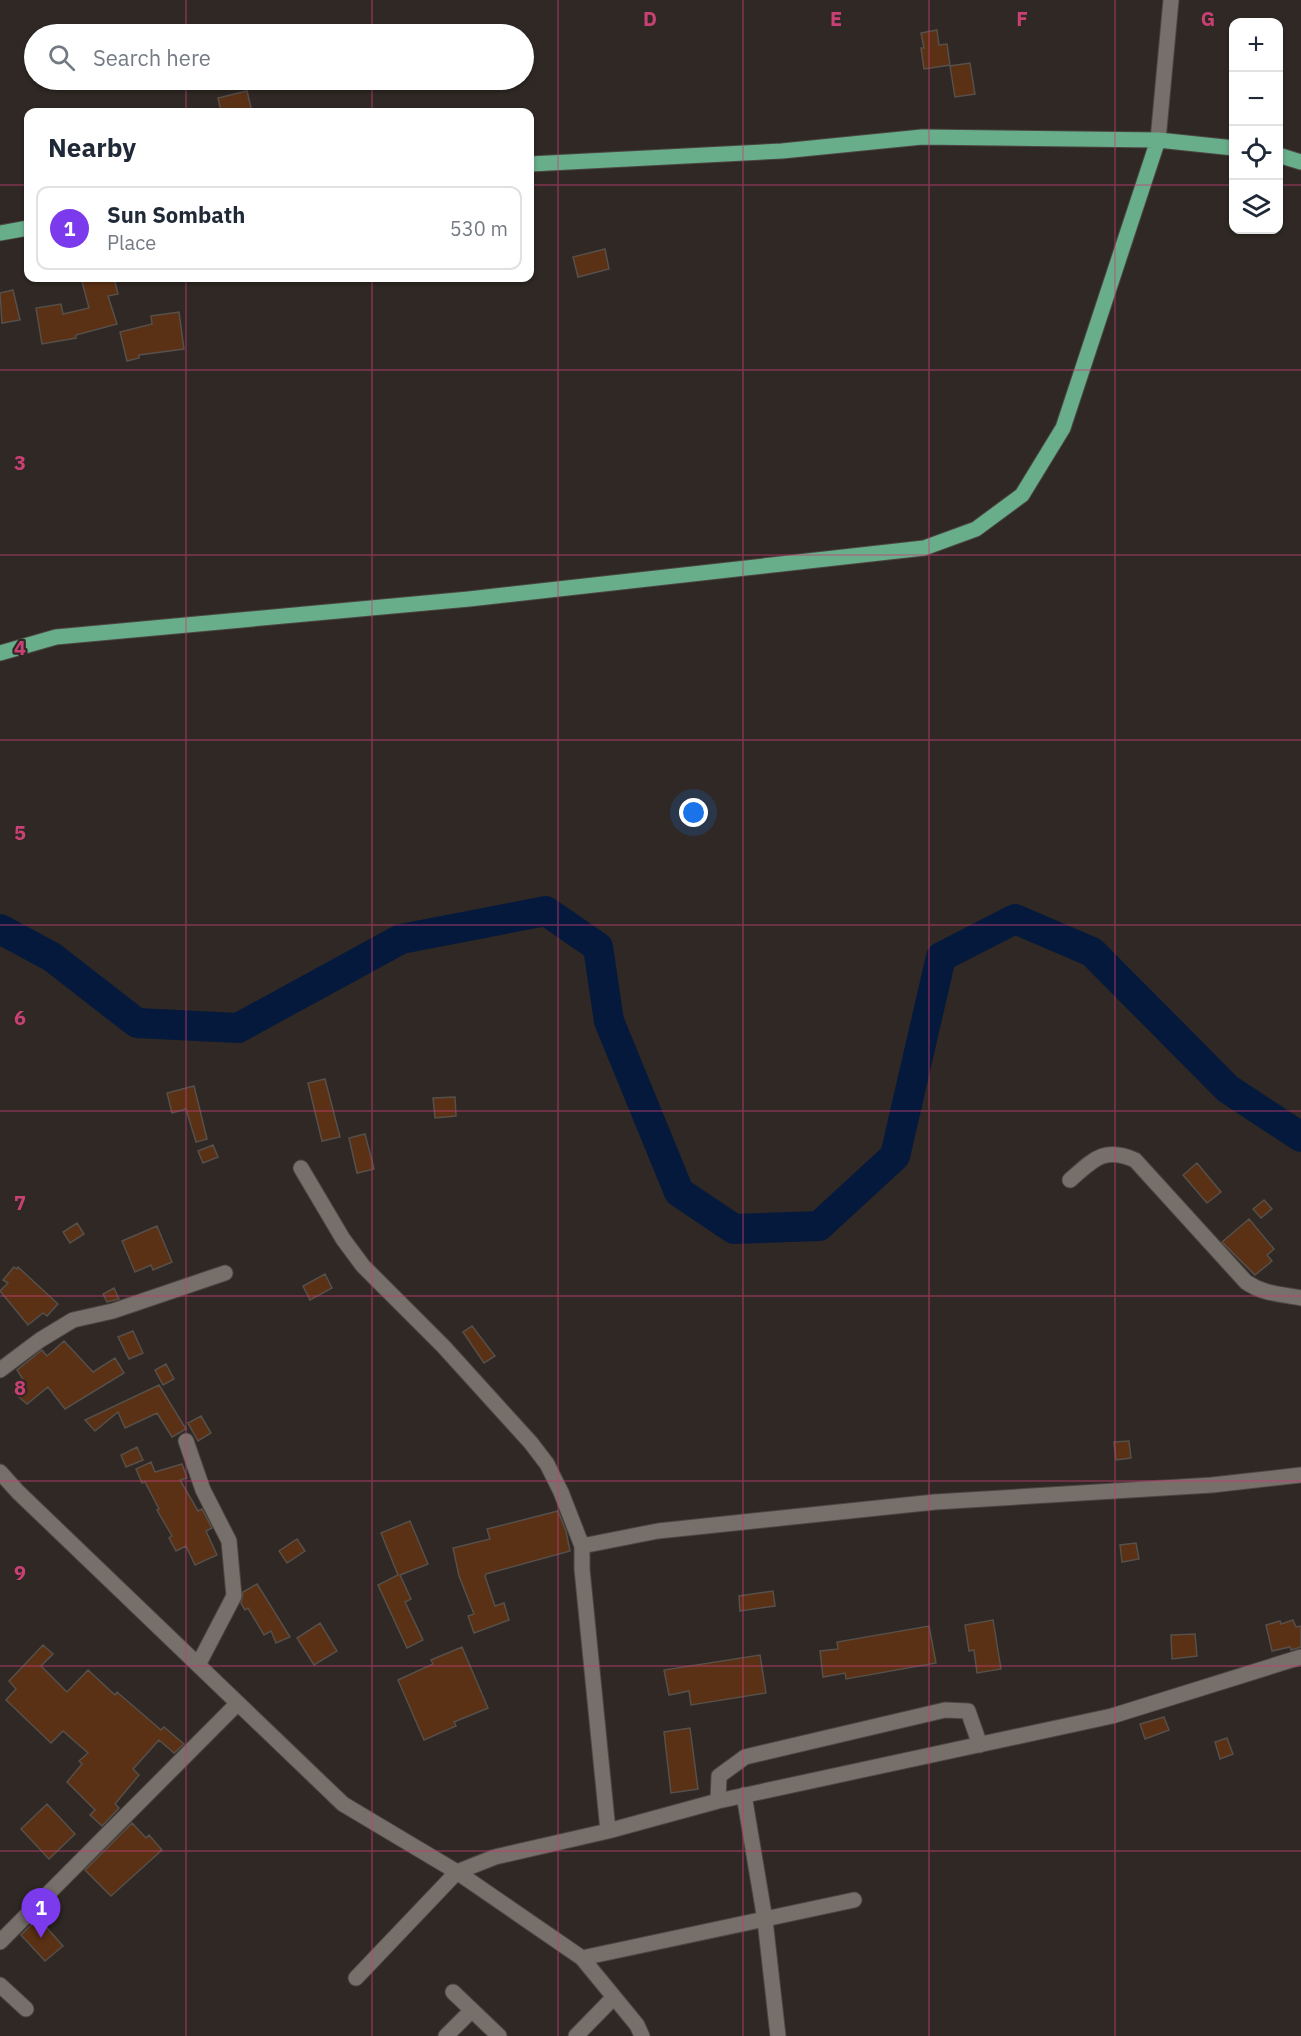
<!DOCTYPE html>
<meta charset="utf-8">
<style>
:root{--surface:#fff;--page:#f6f6f7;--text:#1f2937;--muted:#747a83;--line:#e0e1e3;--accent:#7c3aed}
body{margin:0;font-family:"IBM Plex Sans",sans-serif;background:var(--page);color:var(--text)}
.controls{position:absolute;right:18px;top:18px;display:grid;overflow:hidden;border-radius:12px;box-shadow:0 2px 4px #0004}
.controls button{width:54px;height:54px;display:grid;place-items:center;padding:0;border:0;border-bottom:2px solid var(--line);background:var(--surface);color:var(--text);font:30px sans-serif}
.you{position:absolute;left:694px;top:813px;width:21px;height:21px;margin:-15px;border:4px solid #fff;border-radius:50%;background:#1a73e8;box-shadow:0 0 0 9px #1a73e833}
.badge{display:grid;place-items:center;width:39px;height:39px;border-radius:50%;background:var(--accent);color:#fff;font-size:20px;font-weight:700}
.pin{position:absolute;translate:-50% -50px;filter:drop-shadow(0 2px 3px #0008)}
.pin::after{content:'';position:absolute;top:32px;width:21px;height:18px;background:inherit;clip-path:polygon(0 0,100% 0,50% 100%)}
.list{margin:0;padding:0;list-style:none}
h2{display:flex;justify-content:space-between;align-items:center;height:78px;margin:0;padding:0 24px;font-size:26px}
h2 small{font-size:20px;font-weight:400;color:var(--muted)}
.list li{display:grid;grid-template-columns:39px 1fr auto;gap:18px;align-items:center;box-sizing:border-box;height:84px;margin:0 12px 12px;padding:0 12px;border:2px solid var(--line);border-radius:12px}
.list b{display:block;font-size:22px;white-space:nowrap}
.list p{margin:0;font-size:20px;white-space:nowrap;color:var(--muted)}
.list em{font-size:20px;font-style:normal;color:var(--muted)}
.icon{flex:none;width:33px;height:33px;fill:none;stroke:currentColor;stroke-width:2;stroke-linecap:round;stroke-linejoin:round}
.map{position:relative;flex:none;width:1301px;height:2036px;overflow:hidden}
.search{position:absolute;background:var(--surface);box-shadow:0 2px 4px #0004;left:24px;top:24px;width:510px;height:66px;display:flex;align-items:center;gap:15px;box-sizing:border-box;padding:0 21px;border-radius:33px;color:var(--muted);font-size:22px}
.panel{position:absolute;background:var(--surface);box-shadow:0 2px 4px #0004;left:24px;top:108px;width:510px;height:174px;border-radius:12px}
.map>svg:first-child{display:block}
</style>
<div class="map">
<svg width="1301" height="2036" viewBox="0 0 1301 2036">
<rect width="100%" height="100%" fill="#2f2824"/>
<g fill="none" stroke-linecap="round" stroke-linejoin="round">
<path stroke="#05193c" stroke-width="30" d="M0 929 52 957 137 1023 238 1028 401 939 546 911 598 947 609 1021 679 1192 734 1229 819 1226 895 1156 941 957 1015 919 1092 952 1228 1089 1301 1137"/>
</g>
<path fill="#5a3114" stroke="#564f4a" stroke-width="1.5" d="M937 30 939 45 947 44 950 65 924 69 921 48H924L921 33Z
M970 63 975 94 955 97 950 66Z
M247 91 252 112H221L218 98Z
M605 249 609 269 578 277 573 257Z
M81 278H114L118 294 108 296 117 324 76 335V338L42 344 36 308 61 304 63 314 89 308Z
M13 290 20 320 2 323 0 293Z
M179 312 184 349 139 355V358L127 361 120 332 152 324 151 316Z
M325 1079 340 1137 322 1141 308 1083Z
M194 1086 207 1139 196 1142 186 1109 172 1113 167 1093Z
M455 1097 456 1116 435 1118 433 1098Z
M365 1134 374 1169 357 1173 349 1138Z
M213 1145 218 1157 203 1163 198 1151Z
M1197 1163 1221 1192 1207 1203 1183 1175Z
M1264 1200 1272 1209 1261 1218 1253 1209Z
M1249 1219 1274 1249 1267 1255 1272 1261 1255 1275 1222 1242Z
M77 1223 84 1234 70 1243 63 1232Z
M157 1226 172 1262 153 1270 151 1265 135 1272 122 1241Z
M14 1267 17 1269 18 1267 58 1304 47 1316 43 1313 28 1325 0 1291 8 1283 3 1280Z
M325 1274 332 1288 310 1300 303 1286Z
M114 1288 119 1299 107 1302 103 1294Z
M472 1326 495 1356 484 1363 463 1332Z
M133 1331 143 1353 129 1359 118 1337Z
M64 1341 93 1372 115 1358 124 1373 65 1409 48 1387 27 1404 13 1392 24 1381 17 1370 42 1350 47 1356Z
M166 1364 174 1379 163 1385 155 1370Z
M159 1385 186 1429 172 1437 157 1413 125 1428 118 1412 95 1431 85 1420Z
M201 1416 211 1433 198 1441 188 1423Z
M1129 1441 1131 1458 1116 1460 1114 1442Z
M137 1447 143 1460 126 1467 121 1455Z
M151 1462 155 1472 182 1464 187 1478 180 1480 198 1511 202 1509 212 1528 206 1531 217 1555 195 1565 186 1546 176 1551 169 1538 172 1536 157 1510 159 1509 145 1482 142 1483 136 1469Z
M558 1511 566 1531 570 1551 486 1574 485 1576 495 1606 504 1603 509 1620 474 1633 468 1616 474 1614 459 1576 453 1548 490 1539 487 1529Z
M410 1521 428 1564 400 1575 411 1599 405 1602 423 1640 407 1648 378 1585 398 1575 381 1533Z
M297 1539 305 1551 287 1563 279 1551Z
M1136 1543 1139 1559 1122 1562 1120 1545Z
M257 1584 264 1595 290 1637 276 1643 271 1631 264 1635 248 1608 245 1610 241 1603 243 1592Z
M773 1591 775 1606 740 1611 739 1596Z
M993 1620 1001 1669 977 1673 974 1650 969 1651 965 1625Z
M1293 1620 1296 1627 1301 1626V1647L1291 1650 1290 1647 1272 1651 1266 1625 1280 1621 1281 1624Z
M320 1623 337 1651 314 1665 297 1638Z
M929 1626 936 1663 846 1679 845 1673 823 1677 820 1651 838 1649 837 1642Z
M1195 1634 1197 1656 1172 1659 1171 1635Z
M43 1645 53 1654 41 1666 67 1692 88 1670 115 1695 117 1692 161 1730 164 1727 184 1744 174 1753 159 1740 133 1769 139 1775 115 1804 119 1808 102 1826 90 1815 95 1810 67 1782 82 1764 79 1761 88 1753 63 1731 51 1743 6 1700 16 1689 9 1681Z
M462 1647 488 1708 454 1722 456 1726 424 1740 398 1680 433 1664 431 1660Z
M760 1655 766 1693 691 1705 689 1691 669 1695 664 1670Z
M1164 1717 1169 1730 1145 1739 1140 1724Z
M690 1728 698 1789 671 1793 664 1732Z
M1227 1738 1233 1754 1220 1759 1215 1742Z
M47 1804 75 1834 49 1859 21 1829Z
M132 1823 146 1838 149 1835 162 1850 111 1896 85 1870Z
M38 1918 63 1946 45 1961 21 1935Z"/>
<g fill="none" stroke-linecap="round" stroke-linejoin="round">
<g stroke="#4c4643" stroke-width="17">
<path id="minor" d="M1158 140 1171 0
M301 1168 343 1239 363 1266 444 1347 531 1443 547 1464 561 1492 582 1546
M1070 1180C1093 1160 1104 1146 1135 1160L1246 1282C1263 1294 1281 1294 1301 1298
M0 1370 40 1340 73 1320 113 1311 225 1273
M186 1441 203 1490 229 1541 234 1596 198 1665
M0 1472 18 1492 343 1804 457 1872 582 1958 637 2025 642 2036
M744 1795 765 1920 778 2036
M718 1801 719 1776 745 1757 945 1710 968 1711 980 1745
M608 1831 582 1569V1546L658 1531 935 1502 1212 1485 1301 1475
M0 1942 238 1703
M582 1958 854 1900
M356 1978 457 1872 495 1857 608 1831 718 1801 1112 1716 1301 1657
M0 1985 26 2009
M453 1992 499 2036
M446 2036 472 2010
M576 2036 614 1997"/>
</g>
<g stroke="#4c4643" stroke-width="17">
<path id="major" d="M1278 155 1301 162
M530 164 782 151 922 137 1158 140 1234 148
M0 233 28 228
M0 653 56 637 469 599 924 548 976 529 1022 495 1063 428 1158 140"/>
</g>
<use href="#minor" stroke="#776f6a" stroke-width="15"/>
<use href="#major" stroke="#68ae8a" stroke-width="15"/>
</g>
<path fill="none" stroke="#c94075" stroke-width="1.5" stroke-opacity="0.55" d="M186 0V34M372 0V34M558 0V2036M743 0V2036M929 0V2036M1115 0V2036M186 80V112M372 80V112M0 185H28M530 185H1234M1278 185H1301M186 278V2036M372 278V2036M0 370H1301M0 555H1301M0 740H1301M0 925H1301M0 1111H1301M0 1296H1301M0 1481H1301M0 1666H1301M0 1851H1301"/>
<g font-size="20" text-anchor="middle" font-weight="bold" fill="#c94075" stroke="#2f2824" stroke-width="4.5" stroke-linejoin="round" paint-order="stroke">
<text x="650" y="26">D</text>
<text x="836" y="26">E</text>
<text x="1022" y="26">F</text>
<text x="1208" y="26">G</text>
<text x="20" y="470">3</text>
<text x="20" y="655">4</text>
<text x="20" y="840">5</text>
<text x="20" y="1025">6</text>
<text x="20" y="1210">7</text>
<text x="20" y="1395">8</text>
<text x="20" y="1580">9</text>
</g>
</svg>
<div class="controls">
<button>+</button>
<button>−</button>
<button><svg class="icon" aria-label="locate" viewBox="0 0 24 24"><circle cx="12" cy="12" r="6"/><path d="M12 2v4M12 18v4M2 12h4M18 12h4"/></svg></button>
<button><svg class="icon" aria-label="layers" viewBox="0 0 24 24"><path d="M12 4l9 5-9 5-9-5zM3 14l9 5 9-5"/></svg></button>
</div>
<div class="you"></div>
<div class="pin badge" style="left:41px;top:1938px">1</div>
<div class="search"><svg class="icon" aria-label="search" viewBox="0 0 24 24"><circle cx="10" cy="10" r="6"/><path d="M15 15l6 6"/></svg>Search here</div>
<section class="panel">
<h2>Nearby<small></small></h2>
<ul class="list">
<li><span class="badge">1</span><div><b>Sun Sombath</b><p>Place</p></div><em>530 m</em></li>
</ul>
</section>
</div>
